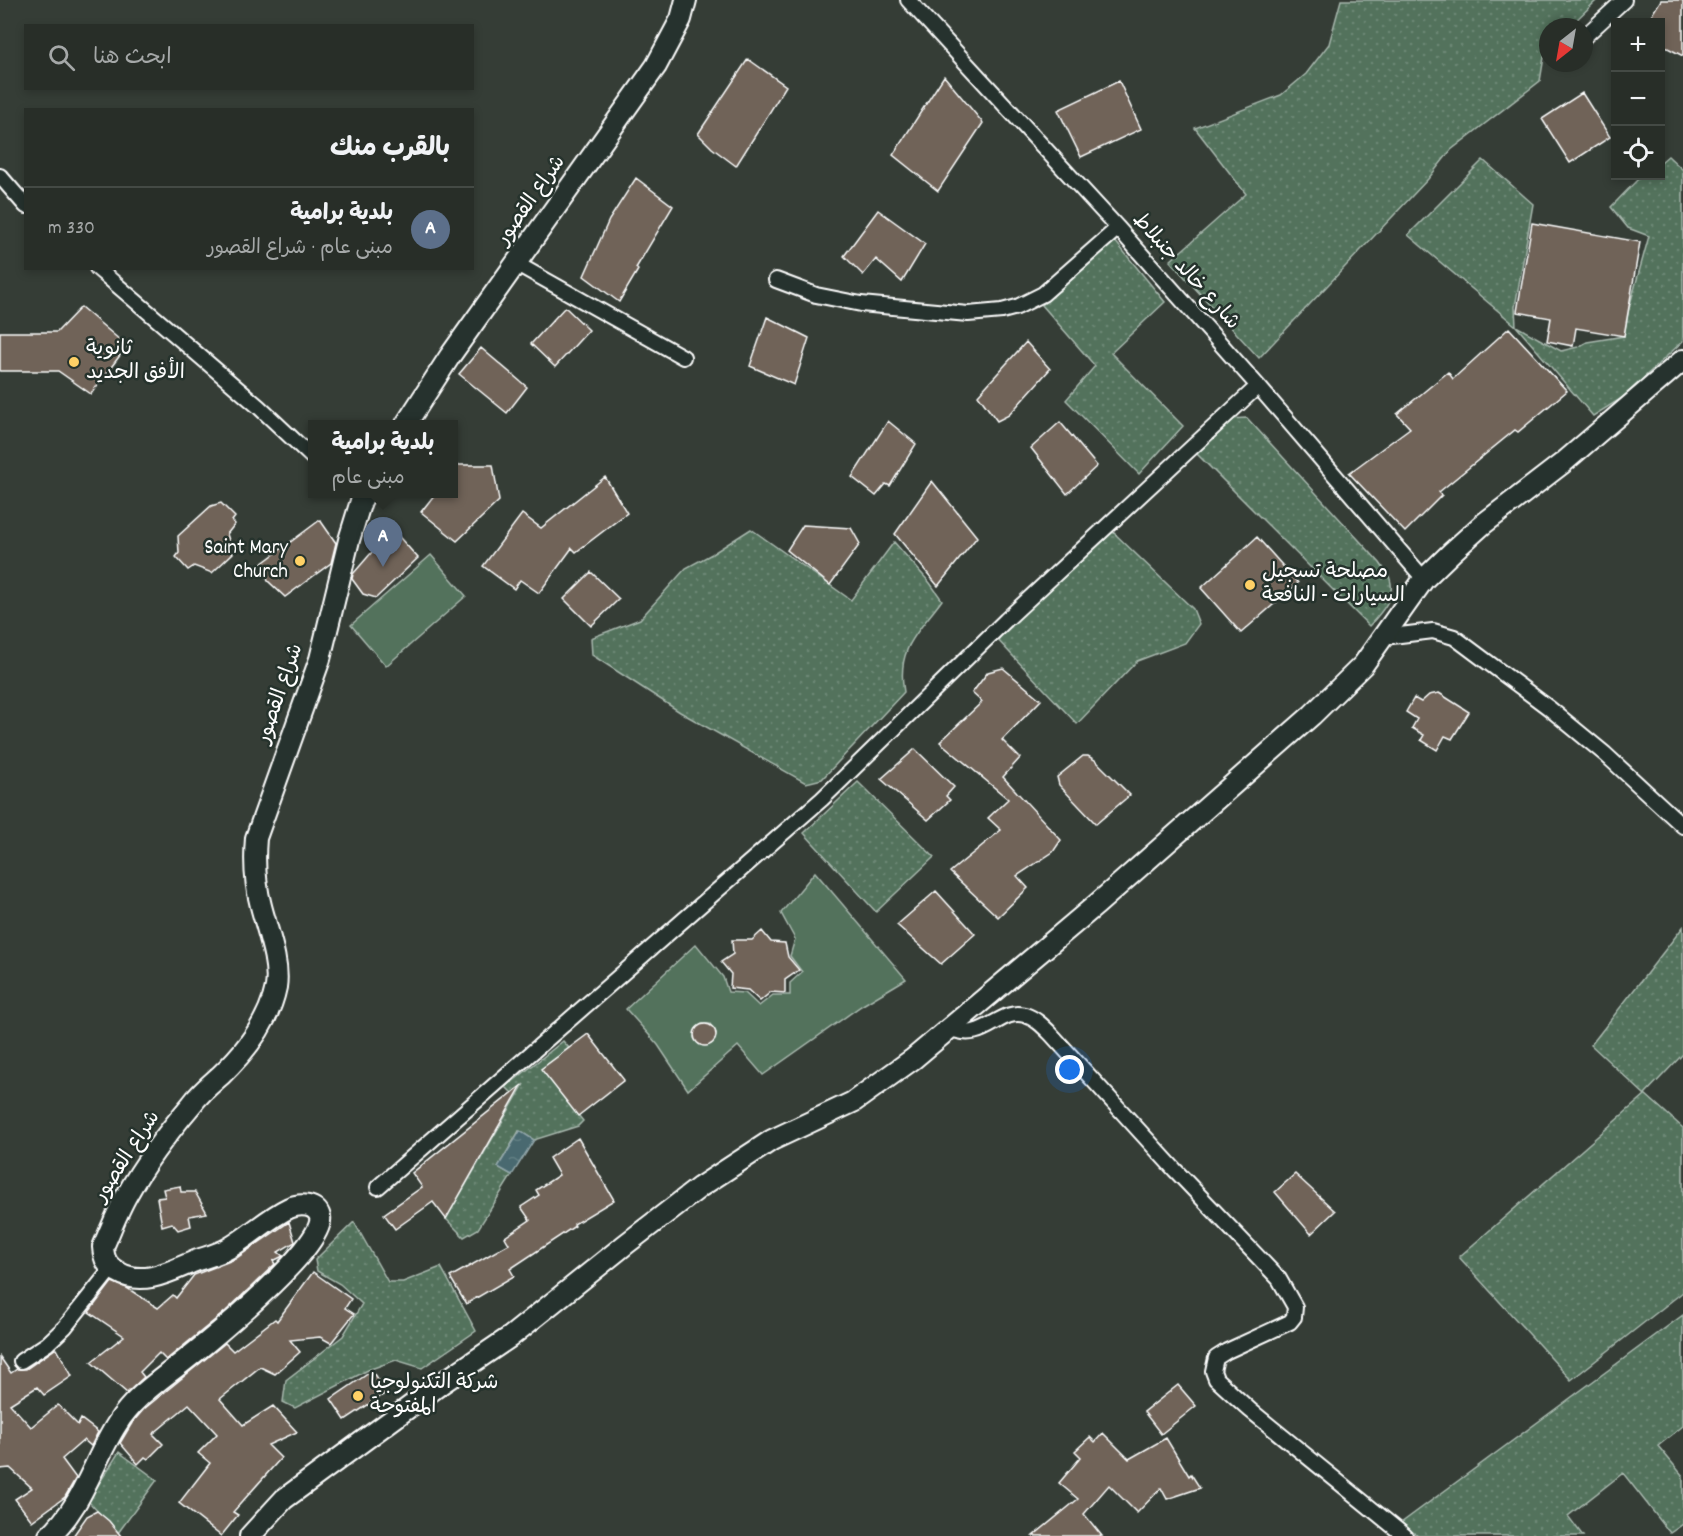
<!DOCTYPE html>
<html lang="ar">
<meta charset="utf-8">
<style>
:root{--surface:#282e28;--page:#343a34;--text:#f1f3f6;--muted:#a5a8a8;--line:#444a45;--accent:#ffd166}
body{margin:0;font-family:Dekko,"Playpen Sans Arabic",sans-serif;background:var(--page);color:var(--text);direction:rtl}
.controls{position:absolute;right:18px;top:18px;display:grid;overflow:hidden;border-radius:0px;box-shadow:0 3px 9px #0003}
.controls button{width:54px;height:54px;display:grid;place-items:center;padding:0;border:0;border-bottom:2px solid var(--line);background:var(--surface);color:var(--text);font:30px sans-serif}
.compass{position:absolute;left:1539px;top:18px;width:54px;height:54px;border-radius:50%;background:var(--surface);box-shadow:0 3px 9px #0003;rotate:211deg}
.you{position:absolute;left:1070px;top:1070px;width:21px;height:21px;margin:-15px;border:4px solid #fff;border-radius:50%;background:#1a73e8;box-shadow:0 0 0 9px #1a73e833}
.badge{display:grid;place-items:center;width:39px;height:39px;border-radius:50%;background:var(--accent);color:#fff;font-size:20px;font-weight:700}
.pin{position:absolute;translate:-50% -50px;filter:drop-shadow(0 2px 3px #0008)}
.pin::after{content:'';position:absolute;top:32px;width:21px;height:18px;background:inherit;clip-path:polygon(0 0,100% 0,50% 100%)}
.popup{position:absolute;left:308px;top:420px;width:150px;height:78px;box-sizing:border-box;display:grid;place-content:center;border-radius:0px;background:var(--surface);filter:drop-shadow(0 2px 4px #0005);font-size:20px;white-space:nowrap;color:var(--muted)}
.popup b{font-size:22px;color:var(--text)}
.popup::after{content:'';position:absolute;left:50%;top:100%;margin-left:-12px;border:12px solid transparent;border-top-color:var(--surface)}
.list{margin:0;padding:0;list-style:none}
h2{display:flex;justify-content:space-between;align-items:center;height:78px;margin:0;padding:0 24px;font-size:26px}
h2 small{font-size:20px;font-weight:400;color:var(--muted)}
.list li{display:grid;grid-template-columns:39px 1fr auto;gap:18px;align-items:center;box-sizing:border-box;height:84px;padding:0 24px;border-top:2px solid var(--line)}
.list b{display:block;font-size:22px;white-space:nowrap}
.list p{margin:0;font-size:20px;white-space:nowrap;color:var(--muted)}
.list em{font-size:20px;font-style:normal;color:var(--muted)}
.icon{flex:none;width:33px;height:33px;fill:none;stroke:currentColor;stroke-width:2;stroke-linecap:round;stroke-linejoin:round}
.map{position:relative;flex:none;width:1683px;height:1536px;overflow:hidden;direction:ltr}
.search{position:absolute;background:var(--surface);box-shadow:0 3px 9px #0003;left:24px;top:24px;width:450px;height:66px;display:flex;align-items:center;gap:15px;box-sizing:border-box;padding:0 21px;border-radius:0px;color:var(--muted);font-size:22px}
.panel{position:absolute;background:var(--surface);box-shadow:0 3px 9px #0003;left:24px;top:108px;width:450px;height:162px;border-radius:0px;direction:rtl}
.map>svg:first-child{display:block}
</style>
<div class="map">
<svg width="1683" height="1536" viewBox="0 0 1683 1536">
<defs>
<pattern id="grass-dots" width="8" height="8" patternUnits="userSpaceOnUse" patternTransform="scale(1.5)"><rect width="8" height="8" fill="#52725c"/><path d="M2 2h.1M6 6h.1" fill="none" stroke="#6c8774" stroke-width="1.8" stroke-linecap="round"/></pattern>
<pattern id="water-ripples" width="26" height="14" patternUnits="userSpaceOnUse" patternTransform="scale(1.5)"><rect width="26" height="14" fill="#48696f"/><path d="M2 4q2-2 4 0t4 0M15 11q2-2 4 0t4 0" fill="none" stroke="#638085"/></pattern>
</defs>
<rect width="100%" height="100%" fill="#353d36"/>
<filter id="ink" filterUnits="userSpaceOnUse"><feTurbulence type="fractalNoise" baseFrequency=".0167" numOctaves="2"/><feDisplacementMap in="SourceGraphic" scale="12" xChannelSelector="R" yChannelSelector="G"/><feConvolveMatrix kernelMatrix="1 2 1 2 8 2 1 2 1" color-interpolation-filters="sRGB"/></filter>
<g filter="url(#ink)">
<path fill="url(#grass-dots)" stroke="#a8b8ae" stroke-width="1.5" d="M1341 0H1597L1569 27H1548V48L1545 51 1540 81 1451 150 1428 179 1259 358 1170 261 1246 194 1195 128 1281 95 1306 74 1329 44Z
M1668 156 1683 170V341L1622 398 1593 416 1516 326 1408 235 1483 160 1533 204 1515 307 1516 326 1561 351 1578 347 1587 342 1624 336 1629 308 1649 236 1628 228 1611 207 1641 176H1660L1661 162Z
M1115 241 1165 302 1111 353 1183 426 1139 474 1066 400 1095 366 1042 305Z
M1247 418 1380 563C1383 568 1389 574 1390 579 1396 598 1380 614 1369 626L1193 450 1228 419Z
M751 529 851 600 894 542 930 583 942 600C918 633 896 648 904 692L822 779 806 783 680 712 592 655 591 638 640 619 686 568 712 554Z
M1113 532 1193 609 1199 624 1185 643 1137 661 1077 724 996 638Z
M858 782 934 857 876 912 804 833Z
M1683 927V1054L1645 1094 1683 1128V1292L1571 1380 1459 1257 1645 1095 1591 1045Z
M563 1041 569 1048 542 1070 583 1121 578 1126 534 1140 519 1131 498 1167 512 1175 478 1229 464 1237 446 1219 524 1084 512 1093 506 1087Z
M354 1222 388 1282H403L441 1267 476 1331 422 1368 396 1360 368 1370 295 1408 283 1402 286 1380 343 1336 362 1304 340 1284 317 1271 315 1260Z
M1683 1315V1426L1658 1446 1683 1476V1524L1670 1533 1623 1473 1568 1516 1583 1536H1418L1401 1523Z
M119 1452 157 1480 118 1533 88 1501Z"/>
<path fill="#52725c" stroke="#a8b8ae" stroke-width="1.5" fill-rule="evenodd" d="M431 555 466 596 386 666 351 625Z
M815 872 906 979 861 1006 763 1075 738 1046 688 1090 658 1045 626 1009 696 944 723 977 728 992 745 993 759 1006 773 995H790V983L802 972 790 956 795 939 781 913ZM702 1024H710L716 1033 714 1040 709 1045H700L694 1038 696 1029Z"/>
<path fill="url(#water-ripples)" stroke="#91a5a9" stroke-width="1.5" d="M520 1131 534 1140 512 1175 498 1167Z"/>
<path fill="#6f6459" stroke="#fff" stroke-width="1.5" d="M1661 0H1683V56L1660 44V22H1647Z
M748 59 786 86 736 166 712 148 698 134Z
M944 76 983 123 938 191 893 155Z
M1119 81 1141 129 1081 157 1058 110Z
M1582 93 1610 137 1570 163 1542 119Z
M636 178 673 206 636 268 638 270 619 302 584 276 609 220Z
M878 210 925 244 902 282 876 259 863 275 844 256Z
M1532 223 1640 242 1624 336 1576 328 1573 346 1547 341 1551 318 1517 312Z
M81 307 127 346 91 394 58 371H0V332H57Z
M565 307 589 330 555 367 531 344Z
M767 317 809 338 794 385 750 366Z
M1509 328 1567 391 1518 432 1515 430 1439 492 1442 495 1405 532 1349 473 1410 428 1397 414 1448 372 1453 379Z
M1026 342 1050 369 1009 415 997 421 978 395Z
M481 348 527 387 507 413 459 374Z
M888 421 916 444 890 486 886 484 876 496 852 477Z
M1060 422 1097 466 1067 494 1031 448Z
M458 465H493L499 501 457 541 421 512 435 494H453V470Z
M605 477 627 513 576 552 572 548 539 593 520 580 514 589 483 566 522 514 541 528Z
M932 481 977 537 938 586 895 534Z
M221 503 235 517 232 521 235 524 227 534 233 553 212 573 194 566 188 570 176 557 179 553 178 536 211 506Z
M320 520 336 543 331 563 285 597 268 581 261 564Z
M803 525 851 528 860 544 830 585 787 550Z
M392 529 418 558 376 598 363 594 352 579 353 574Z
M1257 537 1298 583 1241 633 1201 588Z
M591 572 619 599 591 626 564 599Z
M1003 668 1041 700 1002 740 1020 758 1003 777 1061 840 1053 852 1017 876 1028 888 998 917 950 872 1001 830 988 818 1008 799 940 742 982 702 972 693 988 672Z
M1439 693 1469 712 1452 739 1445 736 1437 750 1421 740 1424 735 1412 728 1417 719 1406 712 1414 698 1421 702 1429 695Z
M915 749 954 787 946 796 950 800 928 820 881 779Z
M1083 756H1088L1095 760 1130 795 1096 824 1059 785 1057 777Z
M936 891 975 934 941 964 897 925Z
M762 931 771 942 785 943 788 957 799 970 785 980V993L771 992 760 1001 748 990 730 988 731 974 721 962 733 954 732 940H752Z
M694 1035a11 11 0 1 1 22 0a11 11 0 1 1-22 0Z
M588 1034 624 1080 578 1116 541 1069Z
M522 1085 446 1219 433 1202 395 1229 384 1214 422 1187 412 1173Z
M578 1138 614 1200 574 1224 575 1226 510 1269 514 1276 466 1304 450 1277 509 1244 505 1237 530 1220 521 1207 539 1195 536 1190 559 1175 549 1158Z
M1295 1174 1335 1211 1311 1234 1275 1192Z
M180 1186 181 1192H195L207 1213 189 1216 191 1226 178 1230 172 1223 162 1226 157 1198 165 1197 163 1189Z
M289 1222 295 1242 278 1252 283 1256 273 1261 275 1264 226 1311 166 1360 159 1353 140 1372 144 1377 127 1393 91 1362 124 1336 89 1312 112 1282 127 1288 158 1308 173 1295 176 1298 194 1275 235 1259Z
M313 1272 351 1299 345 1308 354 1314 331 1343 320 1337 290 1340 300 1352 275 1374 260 1367 220 1399 243 1425 273 1406 297 1432 268 1445 281 1458 233 1512 238 1515 221 1536 179 1503 210 1463 198 1453 217 1434 189 1404 153 1434 163 1444 148 1459 145 1457 138 1464 120 1443 132 1423 144 1409 225 1343 233 1351 275 1319 277 1321Z
M55 1349H57L72 1376 44 1395 37 1387 10 1404 31 1427 58 1405 78 1425 81 1419 98 1432 91 1446 84 1440 62 1459 76 1478 65 1497 32 1521 15 1499 32 1488 10 1468 0 1469V1357L11 1373 17 1369H26Z
M372 1371 386 1393 345 1420 331 1399Z
M1178 1385 1196 1406 1161 1434 1144 1412Z
M1103 1433 1129 1459 1166 1438 1189 1476 1191 1474 1200 1488 1167 1499 1161 1488 1137 1513 1109 1485 1084 1514 1102 1536H1033L1078 1499 1059 1483 1081 1457 1075 1451 1090 1437 1095 1442Z
M97 1511 109 1521 121 1536H73L87 1516Z"/>
<g fill="none" stroke-linecap="round" stroke-linejoin="round">
<g stroke="#fff" stroke-width="18">
<path id="street" d="M908 0 1118 228 1258 386 1424 579
M1584 37 1624 0
M0 176 26 206
M517 264 683 357
M97 268 259 407 312 457
M776 280 816 295 861 304 968 314 1002 311 1017 307 1043 294 1118 228
M1384 637 1433 631 1454 637 1549 708 1605 754 1683 826
M950 1028C984 1045 999 1007 1025 1015 1035 1018 1043 1026 1051 1034L1175 1170 1279 1279 1295 1307 1294 1317 1290 1322 1227 1351 1216 1358 1213 1371 1216 1379 1250 1410 1405 1536
M378 1187 822 799 1006 620 1258 386
M21 1361 47 1344 65 1327 112 1268"/>
</g>
<g stroke="#fff" stroke-width="24">
<path id="secondary" d="M406 424 450 356 656 66 681 19 686 0
M49 1536C83 1506 93 1461 117 1424 131 1401 153 1385 175 1368 200 1349 327 1246 320 1217 317 1204 300 1203 289 1208 268 1218 250 1236 229 1248 219 1254 206 1257 195 1261 171 1271 143 1287 118 1272 107 1266 104 1260 103 1247 111 1229 118 1210 128 1193 145 1162 169 1131 192 1104 200 1093 211 1084 221 1075 246 1051 269 1022 276 987 280 963 267 930 261 906 255 884 254 862 256 838L320 659 349 540 361 501 365 494
M250 1536 284 1499 442 1383 510 1337 626 1244 700 1187 772 1140 853 1102 913 1059 1096 905 1312 715 1363 665 1424 579 1452 552 1482 525 1564 462 1683 360"/>
</g>
<use href="#street" stroke="#26332d" stroke-width="14"/>
<use href="#secondary" stroke="#26332d" stroke-width="20"/>
</g>
</g>
<g fill="#ffd166" stroke="#26332d" stroke-width="2">
<circle cx="74" cy="362" r="6"/>
<circle cx="300" cy="561" r="6"/>
<circle cx="1250" cy="585" r="6"/>
<circle cx="358" cy="1396" r="6"/>
</g>
<g text-anchor="middle" dominant-baseline="central" stroke-width="5" stroke-linejoin="round" paint-order="stroke">
<g font-size="21" fill="#fff" stroke="#26332d">
<text transform="translate(532 201) rotate(-55)">شراع القصور</text>
<text transform="translate(1185 272) rotate(48)">شارع خالد جنبلاط</text>
<text transform="translate(281 694) rotate(-71)">شراع القصور</text>
<text transform="translate(128 1157) rotate(-57)">شراع القصور</text>
</g>
<g font-size="21" fill="#fff" stroke="#26332d" text-anchor="start">
<text x="86" y="350">ثانوية<tspan x="86" dy="24">الأفق الجديد</tspan></text>
<text x="288" y="549" text-anchor="end">Saint Mary<tspan x="288" dy="24">Church</tspan></text>
<text x="1262" y="573">مصلحة تسجيل<tspan x="1262" dy="24">السيارات - النافعة</tspan></text>
<text x="370" y="1384">شركة التكنولوجيا<tspan x="370" dy="24">المفتوحة</tspan></text>
</g>
</g>
</svg>
<div class="controls">
<button>+</button>
<button>−</button>
<button><svg class="icon" aria-label="locate" viewBox="0 0 24 24"><circle cx="12" cy="12" r="6"/><path d="M12 2v4M12 18v4M2 12h4M18 12h4"/></svg></button>
</div>
<svg class="compass" viewBox="-18 -18 36 36"><path d="M0-13l5 13h-10z" fill="#e53935"/><path d="M0 13l5-13h-10z" fill="#a5a8a8"/></svg>
<div class="you"></div>
<div class="pin badge" style="left:383px;top:567px;background:#5c6f8a">A</div>
<div class="popup"><b>بلدية برامية</b>مبنى عام</div>
<div class="search"><svg class="icon" aria-label="search" viewBox="0 0 24 24"><circle cx="10" cy="10" r="6"/><path d="M15 15l6 6"/></svg>ابحث هنا</div>
<section class="panel">
<h2>بالقرب منك<small></small></h2>
<ul class="list">
<li><span class="badge" style="background:#5c6f8a">A</span><div><b>بلدية برامية</b><p>مبنى عام · شراع القصور</p></div><em>330 m</em></li>
</ul>
</section>
</div>
